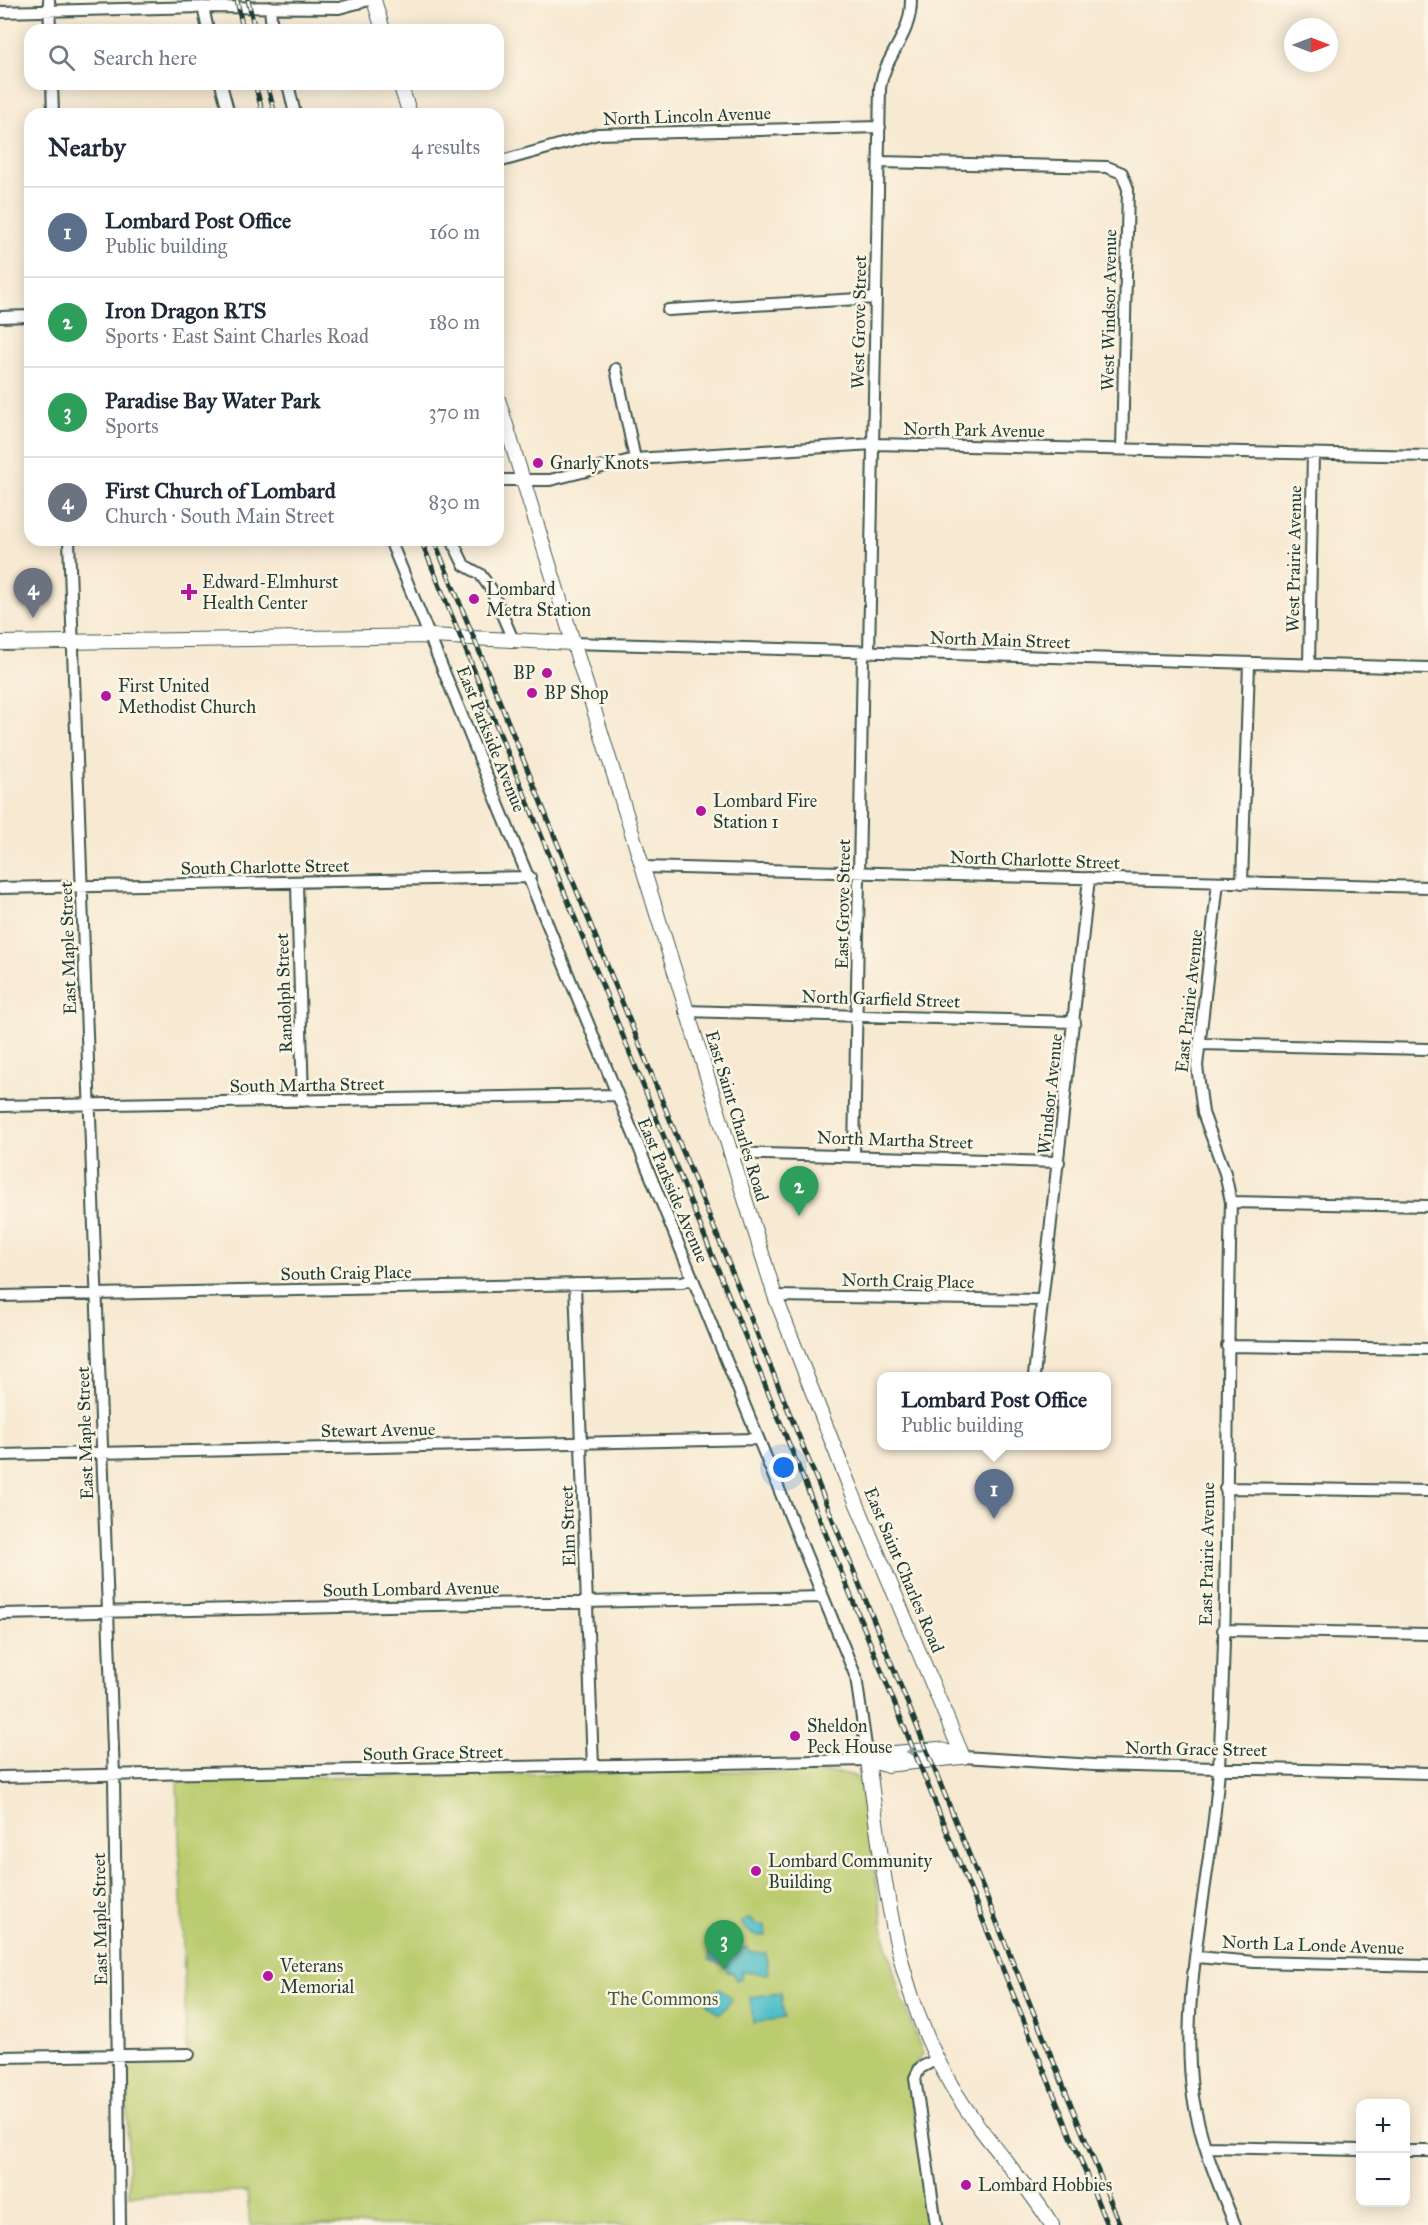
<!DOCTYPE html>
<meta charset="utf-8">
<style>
:root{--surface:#fff;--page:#f2f2f3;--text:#1f2937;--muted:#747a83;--line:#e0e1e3;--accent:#d93025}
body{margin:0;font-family:"IM FELL Great Primer",serif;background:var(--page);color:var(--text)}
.controls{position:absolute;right:18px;bottom:18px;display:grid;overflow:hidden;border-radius:12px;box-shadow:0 3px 15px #0003}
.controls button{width:54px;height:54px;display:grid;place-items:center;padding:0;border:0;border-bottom:2px solid var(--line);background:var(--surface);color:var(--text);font:30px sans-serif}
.compass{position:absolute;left:1284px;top:18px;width:54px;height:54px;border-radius:50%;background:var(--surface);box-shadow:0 3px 15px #0003;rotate:90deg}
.you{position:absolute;left:784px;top:1468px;width:21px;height:21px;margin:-15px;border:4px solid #fff;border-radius:50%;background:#1a73e8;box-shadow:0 0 0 9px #1a73e833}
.badge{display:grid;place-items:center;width:39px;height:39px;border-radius:50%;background:var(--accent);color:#fff;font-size:20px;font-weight:700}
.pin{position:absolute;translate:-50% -50px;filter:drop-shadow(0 2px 3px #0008)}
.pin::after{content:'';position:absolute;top:32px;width:21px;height:18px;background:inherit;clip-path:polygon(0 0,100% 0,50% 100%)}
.popup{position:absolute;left:877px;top:1372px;width:234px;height:78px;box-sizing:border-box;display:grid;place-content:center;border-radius:12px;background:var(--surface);filter:drop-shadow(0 2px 4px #0005);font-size:20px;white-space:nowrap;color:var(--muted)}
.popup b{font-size:22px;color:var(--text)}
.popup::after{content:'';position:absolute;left:50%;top:100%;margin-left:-12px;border:12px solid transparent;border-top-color:var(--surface)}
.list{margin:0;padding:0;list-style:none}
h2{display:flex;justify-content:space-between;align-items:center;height:78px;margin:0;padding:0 24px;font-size:26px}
h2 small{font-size:20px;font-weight:400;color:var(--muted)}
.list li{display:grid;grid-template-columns:39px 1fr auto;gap:18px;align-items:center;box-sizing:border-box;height:90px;padding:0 24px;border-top:2px solid var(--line)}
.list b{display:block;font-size:22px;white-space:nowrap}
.list p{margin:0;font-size:20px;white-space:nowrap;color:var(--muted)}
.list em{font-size:20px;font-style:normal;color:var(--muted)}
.icon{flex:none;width:33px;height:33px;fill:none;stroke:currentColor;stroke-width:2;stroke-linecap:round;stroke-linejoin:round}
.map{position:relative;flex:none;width:1428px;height:2225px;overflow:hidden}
.search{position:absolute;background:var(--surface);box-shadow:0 3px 15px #0003;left:24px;top:24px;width:480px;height:66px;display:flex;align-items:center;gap:15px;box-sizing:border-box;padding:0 21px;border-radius:18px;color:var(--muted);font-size:22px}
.panel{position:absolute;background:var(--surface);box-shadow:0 3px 15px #0003;left:24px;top:108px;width:480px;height:438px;border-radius:18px}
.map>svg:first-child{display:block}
</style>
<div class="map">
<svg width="1428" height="2225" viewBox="0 0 1428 2225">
<rect width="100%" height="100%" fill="#fcf5e5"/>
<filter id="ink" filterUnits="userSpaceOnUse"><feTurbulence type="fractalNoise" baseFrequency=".0167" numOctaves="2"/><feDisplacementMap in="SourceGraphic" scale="12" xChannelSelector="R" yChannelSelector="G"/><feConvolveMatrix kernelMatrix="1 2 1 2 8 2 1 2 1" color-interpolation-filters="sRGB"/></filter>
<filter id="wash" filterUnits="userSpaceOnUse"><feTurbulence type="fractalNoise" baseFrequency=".008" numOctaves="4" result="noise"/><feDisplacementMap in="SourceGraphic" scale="24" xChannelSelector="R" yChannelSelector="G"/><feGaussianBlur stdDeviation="1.35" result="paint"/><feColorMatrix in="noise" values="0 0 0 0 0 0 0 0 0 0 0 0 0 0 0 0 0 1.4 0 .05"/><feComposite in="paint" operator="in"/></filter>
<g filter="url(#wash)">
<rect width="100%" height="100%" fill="#f7e9d2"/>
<path fill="#bbcc6f" stroke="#6d8452" stroke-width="1.5" d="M721 1771 842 1773 854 1776 861 1782 885 1939 899 1990 923 2054 911 2070 909 2081 930 2225H250L247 2192 129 2195 126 2067 131 2062 187 2060 177 1779Z"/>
<path fill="#50bec8" stroke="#387e7e" stroke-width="1.5" d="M750 1918 757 1925H765L766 1936C754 1937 747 1932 741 1922Z
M732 1944 739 1949 747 1948 749 1952 766 1953 768 1974 741 1972V1978L736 1980 733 1973 727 1972 726 1965 709 1960 710 1950 728 1952Z
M719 1988 732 1999 720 2014 706 2003Z
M781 1993 784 2018 753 2023 750 1997Z"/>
</g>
<g filter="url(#ink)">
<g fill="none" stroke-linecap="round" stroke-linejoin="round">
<g stroke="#3f574c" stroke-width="14">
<path id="minor" d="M49 0 50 30
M203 7 208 30
M270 7 272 30
M0 12 203 7 339 8 369 0
M52 84 53 114
M221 84 229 114
M288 84 295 114
M498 162 598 134 880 127
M879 162 1107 167 1122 173 1128 189 1122 449
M668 310 876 298
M0 317 30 316
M616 369 635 459
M498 480H550L635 459 873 444 1428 456
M69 540 114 1776 120 2225
M452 540 464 565 480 574 491 589 514 642
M572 643 1428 668
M869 653 880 88C885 54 911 38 911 0
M1309 665 1313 454
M642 867 1428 887
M1218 882 1197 1066 1203 1113 1225 1173 1231 1202C1226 1390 1229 1579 1219 1767 1213 1872 1178 1993 1193 2097 1200 2141 1218 2184 1235 2225
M1242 883 1249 663
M297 884 303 1101
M0 888 530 877
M685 1011 1075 1022
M1200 1044 1428 1049
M0 1106 615 1095
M729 1153 1059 1162
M854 1155 863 652
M1231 1202 1428 1206
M575 1284 593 1766
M0 1296 682 1282 692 1279
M775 1296 1042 1300
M1227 1346 1428 1349
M1034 1376 1089 878
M0 1455 756 1439
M1225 1488 1428 1491
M0 1614 823 1597
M1223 1630 1428 1634
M963 1757 1094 1765 1428 1773
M0 1777 868 1760 856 1677 390 540
M1197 1957 1254 1962 1428 1966
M0 2057 189 2054
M1206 2147 1360 2150
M1406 2151H1428
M936 2225 915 2078 920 2068 937 2059"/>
</g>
<g stroke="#3f574c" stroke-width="16">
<path id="major" d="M374 0 383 30
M400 84 410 114
M498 399 775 1296 849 1485 963 1757
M0 643 430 636 572 643
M868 1760C883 1871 893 1986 951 2085 980 2135 1022 2176 1052 2225
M868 1760 884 1754 938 1749 963 1757
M868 1760 886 1765 961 1757"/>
</g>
<use href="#minor" stroke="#fff" stroke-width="10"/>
<use href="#major" stroke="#fff" stroke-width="14"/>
<g stroke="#1f3d34" stroke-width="5">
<path id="rail" d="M237 0 243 30
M248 0 255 30
M255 84 263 114
M267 84 275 114
M421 540 1107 2225
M434 540 1120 2225"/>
</g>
<use href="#rail" stroke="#fcf5e5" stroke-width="3" stroke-dasharray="9" stroke-linecap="butt"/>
</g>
<defs><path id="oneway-solid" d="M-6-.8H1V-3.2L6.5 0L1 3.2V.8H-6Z" transform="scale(1.5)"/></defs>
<use fill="#8f9e9a" href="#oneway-solid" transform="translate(915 1751) rotate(174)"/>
</g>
<g fill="#b5179e" stroke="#fcf5e5" stroke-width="2">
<circle cx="538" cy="463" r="6"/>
<path d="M186 583h6v6h6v6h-6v6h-6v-6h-6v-6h6z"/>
<circle cx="474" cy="599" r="6"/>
<circle cx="547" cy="673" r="6"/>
<circle cx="532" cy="693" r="6"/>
<circle cx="106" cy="696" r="6"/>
<circle cx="701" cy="811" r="6"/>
<circle cx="795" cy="1736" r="6"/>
<circle cx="756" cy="1871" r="6"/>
<circle cx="268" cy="1976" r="6"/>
<circle cx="966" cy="2185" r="6"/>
</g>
<g text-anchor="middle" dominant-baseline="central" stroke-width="5" stroke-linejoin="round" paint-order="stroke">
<g font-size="18" fill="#1f3d34" stroke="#fcf5e5">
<text transform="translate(687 116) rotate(-2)">North Lincoln Avenue</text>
<text transform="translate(1109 310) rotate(-89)">West Windsor Avenue</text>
<text transform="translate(859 322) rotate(-89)">West Grove Street</text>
<text transform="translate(974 430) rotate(1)">North Park Avenue</text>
<text transform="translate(1294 559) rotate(-89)">West Prairie Avenue</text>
<text transform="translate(1000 640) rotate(2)">North Main Street</text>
<text transform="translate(491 739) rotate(68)">East Parkside Avenue</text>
<text transform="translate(1035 860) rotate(2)">North Charlotte Street</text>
<text transform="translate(265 867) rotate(-1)">South Charlotte Street</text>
<text transform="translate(843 904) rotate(-89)">East Grove Street</text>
<text transform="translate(68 948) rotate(-92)">East Maple Street</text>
<text transform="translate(284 993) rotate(-92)">Randolph Street</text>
<text transform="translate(881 999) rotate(2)">North Garfield Street</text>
<text transform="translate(1189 1001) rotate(-84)">East Prairie Avenue</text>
<text transform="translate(307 1085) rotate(-1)">South Martha Street</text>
<text transform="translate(1050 1094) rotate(-84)">Windsor Avenue</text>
<text transform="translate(737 1116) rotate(73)">East Saint Charles Road</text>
<text transform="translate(895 1140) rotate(2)">North Martha Street</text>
<text transform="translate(673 1190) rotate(67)">East Parkside Avenue</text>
<text transform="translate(346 1273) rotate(-1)">South Craig Place</text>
<text transform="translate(908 1281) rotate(1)">North Craig Place</text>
<text transform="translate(378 1430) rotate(-1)">Stewart Avenue</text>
<text transform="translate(85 1433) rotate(-92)">East Maple Street</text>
<text transform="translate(568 1526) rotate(-92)">Elm Street</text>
<text transform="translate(1207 1554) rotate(-89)">East Prairie Avenue</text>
<text transform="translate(904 1570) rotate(67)">East Saint Charles Road</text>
<text transform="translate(411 1589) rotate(-1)">South Lombard Avenue</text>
<text transform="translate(1196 1749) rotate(1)">North Grace Street</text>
<text transform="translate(433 1753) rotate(-1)">South Grace Street</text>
<text transform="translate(100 1919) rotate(-91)">East Maple Street</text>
<text transform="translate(1313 1945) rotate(2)">North La Londe Avenue</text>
</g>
<g font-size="18" fill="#1f3d34" stroke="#fcf5e5" text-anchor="start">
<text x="550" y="463">Gnarly Knots</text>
<text x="202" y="582">Edward-Elmhurst<tspan x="202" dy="21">Health Center</tspan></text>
<text x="486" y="589">Lombard<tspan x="486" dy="21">Metra Station</tspan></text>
<text x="535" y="673" text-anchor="end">BP</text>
<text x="118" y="686">First United<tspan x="118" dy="21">Methodist Church</tspan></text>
<text x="544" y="693">BP Shop</text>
<text x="713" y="801">Lombard Fire<tspan x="713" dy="21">Station 1</tspan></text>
<text x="807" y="1726">Sheldon<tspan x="807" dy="21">Peck House</tspan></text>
<text x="768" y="1861">Lombard Community<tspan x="768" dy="21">Building</tspan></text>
<text x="280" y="1966">Veterans<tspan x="280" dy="21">Memorial</tspan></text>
<text x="978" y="2185">Lombard Hobbies</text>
</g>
<g font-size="18" fill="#3e5a40" stroke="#fcf5e5">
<text x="663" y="1999">The Commons</text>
</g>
</g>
</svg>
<div class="controls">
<button>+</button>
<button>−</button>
</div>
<svg class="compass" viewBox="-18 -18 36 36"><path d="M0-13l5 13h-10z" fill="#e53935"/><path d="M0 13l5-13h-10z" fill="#747a83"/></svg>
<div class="you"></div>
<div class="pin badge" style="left:994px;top:1519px;background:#5c6f8a">1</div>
<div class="popup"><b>Lombard Post Office</b>Public building</div>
<div class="pin badge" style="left:799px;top:1216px;background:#2e9e5b">2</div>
<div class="pin badge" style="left:724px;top:1970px;background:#2e9e5b">3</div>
<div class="pin badge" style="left:33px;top:618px;background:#6b7280">4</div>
<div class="search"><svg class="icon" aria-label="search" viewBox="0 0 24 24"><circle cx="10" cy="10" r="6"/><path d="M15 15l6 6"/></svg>Search here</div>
<section class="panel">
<h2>Nearby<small>4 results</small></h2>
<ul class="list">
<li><span class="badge" style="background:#5c6f8a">1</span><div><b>Lombard Post Office</b><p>Public building</p></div><em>160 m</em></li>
<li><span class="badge" style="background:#2e9e5b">2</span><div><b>Iron Dragon RTS</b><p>Sports · East Saint Charles Road</p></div><em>180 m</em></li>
<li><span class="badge" style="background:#2e9e5b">3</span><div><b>Paradise Bay Water Park</b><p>Sports</p></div><em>370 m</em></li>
<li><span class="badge" style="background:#6b7280">4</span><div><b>First Church of Lombard</b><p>Church · South Main Street</p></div><em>830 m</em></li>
</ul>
</section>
</div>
